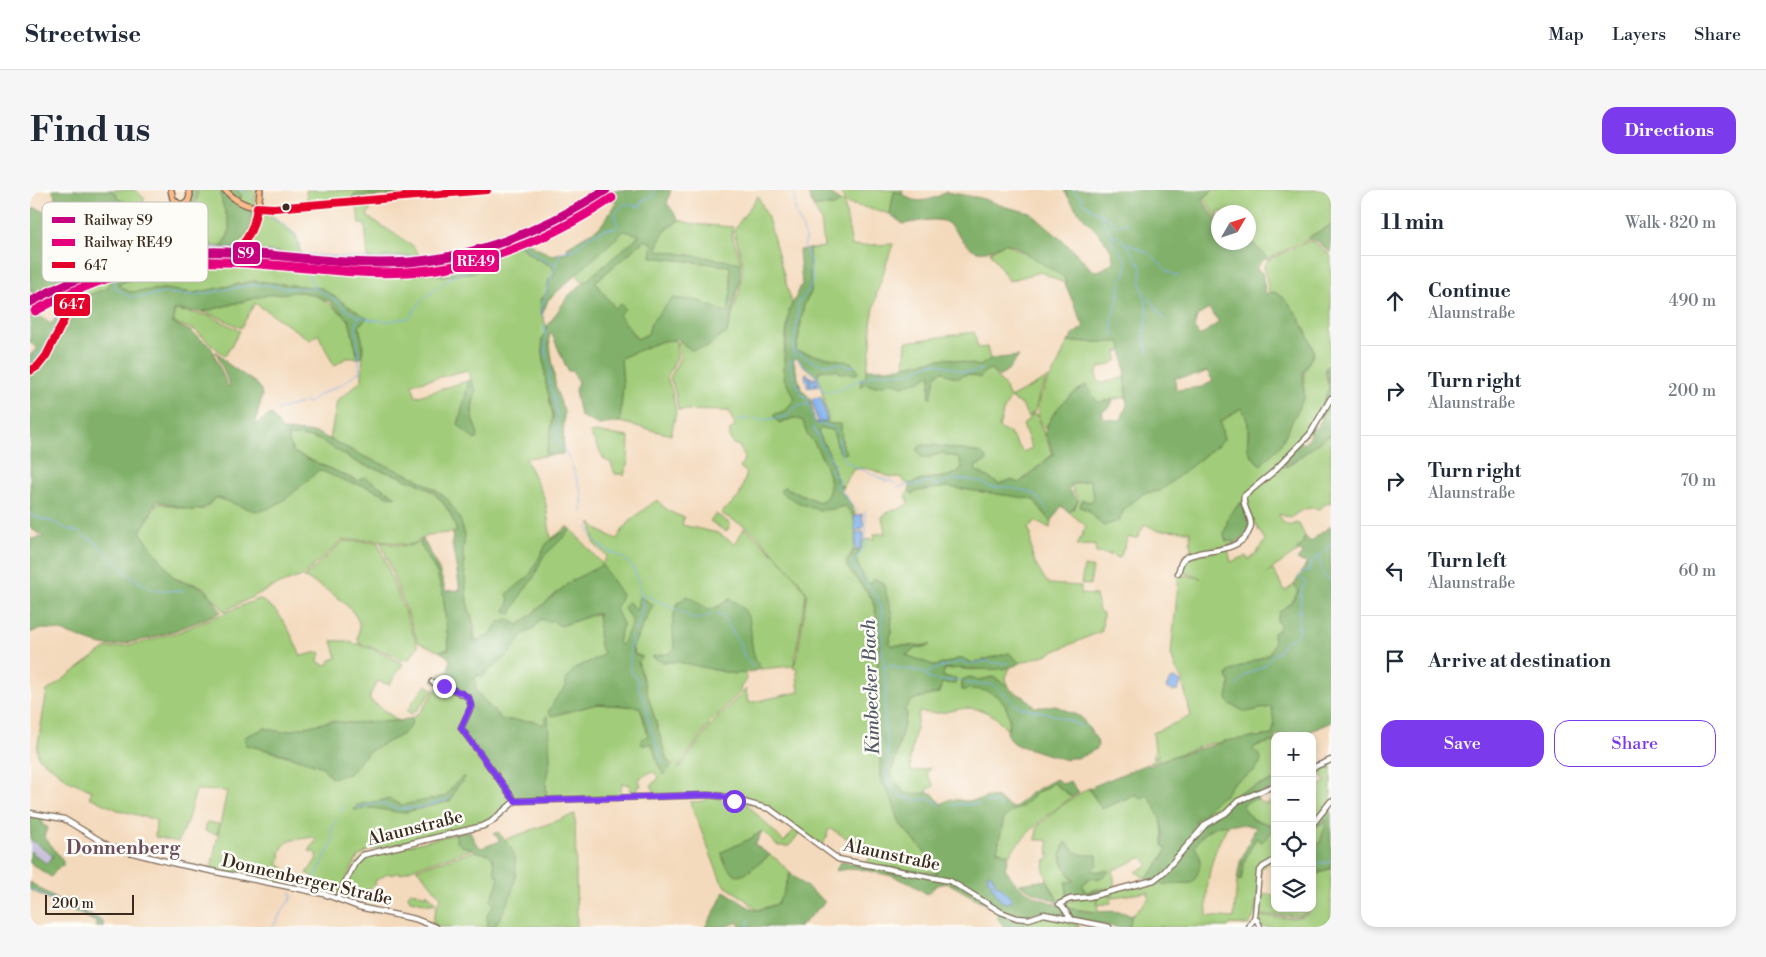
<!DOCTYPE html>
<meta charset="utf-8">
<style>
:root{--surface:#fff;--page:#f6f6f7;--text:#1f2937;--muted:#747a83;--line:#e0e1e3;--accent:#7c3aed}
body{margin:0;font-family:"Libre Bodoni",serif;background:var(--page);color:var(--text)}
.controls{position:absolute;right:15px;bottom:15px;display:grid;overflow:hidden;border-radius:10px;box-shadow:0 2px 8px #0003}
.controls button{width:45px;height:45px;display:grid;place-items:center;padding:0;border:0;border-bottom:1px solid var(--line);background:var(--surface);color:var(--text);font:25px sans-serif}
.compass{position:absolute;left:1181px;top:15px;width:45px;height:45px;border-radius:50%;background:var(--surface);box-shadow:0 2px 8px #0003;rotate:51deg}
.scale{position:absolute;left:15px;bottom:12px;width:89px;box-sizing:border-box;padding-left:5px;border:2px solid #3b2a1e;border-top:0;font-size:14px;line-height:18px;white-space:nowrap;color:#3b2a1e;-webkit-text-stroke:4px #fdfcf7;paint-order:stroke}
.stop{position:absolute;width:15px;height:15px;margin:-11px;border:4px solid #7c3aed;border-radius:50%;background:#fff}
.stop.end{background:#7c3aed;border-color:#fff;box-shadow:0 1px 5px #0008}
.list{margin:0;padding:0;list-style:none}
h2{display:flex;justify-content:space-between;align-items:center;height:65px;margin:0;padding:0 20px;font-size:21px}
h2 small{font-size:16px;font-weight:400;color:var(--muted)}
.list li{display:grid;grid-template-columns:32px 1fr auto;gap:15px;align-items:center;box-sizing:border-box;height:90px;padding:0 20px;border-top:1px solid var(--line)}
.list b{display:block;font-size:19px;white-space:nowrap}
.list p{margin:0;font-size:16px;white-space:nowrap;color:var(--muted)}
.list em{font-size:16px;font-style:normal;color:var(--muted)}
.actions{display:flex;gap:10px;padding:15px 20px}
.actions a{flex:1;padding:11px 0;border:1px solid var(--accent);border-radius:15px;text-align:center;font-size:18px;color:var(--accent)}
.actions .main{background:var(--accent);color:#fff}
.icon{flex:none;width:28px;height:28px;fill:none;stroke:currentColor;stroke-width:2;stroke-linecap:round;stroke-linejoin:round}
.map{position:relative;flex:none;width:1301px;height:737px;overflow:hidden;border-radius:15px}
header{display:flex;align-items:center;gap:30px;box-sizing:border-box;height:70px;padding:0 25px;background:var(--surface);border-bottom:1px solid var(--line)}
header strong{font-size:24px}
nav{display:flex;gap:28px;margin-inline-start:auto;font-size:18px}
.intro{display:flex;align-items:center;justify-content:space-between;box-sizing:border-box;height:120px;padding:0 30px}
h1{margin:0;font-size:35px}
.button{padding:12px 22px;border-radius:15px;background:var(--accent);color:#fff;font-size:18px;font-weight:700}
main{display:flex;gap:30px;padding:0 30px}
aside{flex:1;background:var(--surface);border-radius:15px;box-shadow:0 2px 8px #0003}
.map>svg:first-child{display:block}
</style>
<header>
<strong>Streetwise</strong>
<nav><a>Map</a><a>Layers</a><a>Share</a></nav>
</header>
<div class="intro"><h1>Find us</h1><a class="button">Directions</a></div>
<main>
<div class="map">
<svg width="1301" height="737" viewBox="0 0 1301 737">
<rect width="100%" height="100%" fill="#fdfcf7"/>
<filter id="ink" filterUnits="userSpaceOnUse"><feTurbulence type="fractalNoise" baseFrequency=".02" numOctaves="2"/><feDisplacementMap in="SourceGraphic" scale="10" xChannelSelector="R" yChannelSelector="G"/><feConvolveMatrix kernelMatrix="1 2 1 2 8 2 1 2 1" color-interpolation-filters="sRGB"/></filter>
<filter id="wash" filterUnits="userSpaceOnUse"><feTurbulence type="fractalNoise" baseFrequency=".0096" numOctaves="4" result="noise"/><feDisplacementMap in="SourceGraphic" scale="20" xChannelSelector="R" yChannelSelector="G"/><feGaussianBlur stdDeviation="1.12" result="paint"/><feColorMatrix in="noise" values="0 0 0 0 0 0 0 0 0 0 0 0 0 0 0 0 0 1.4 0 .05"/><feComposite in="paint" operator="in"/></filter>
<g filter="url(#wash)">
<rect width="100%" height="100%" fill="#f4dabd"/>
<path fill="#c6c0da" d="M566 0H583L517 39 454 63 386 74 341 79 269 71 204 70 195 64H166L91 73 42 92 17 103 0 114V108L39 86 74 73 142 59 182 56 340 68 386 65 419 60 455 51 511 30Z
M0 649 23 666 17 674 0 661Z"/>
<path fill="#a1cc79" stroke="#6e7b4c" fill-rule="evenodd" d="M80 0H105L114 8 113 18 116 21 88 9Z
M167 0H191C190 25 210 34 191 57L182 56 181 53C163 52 127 56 118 36 129 31 139 31 146 21L161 19 167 9Z
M207 0H227L222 22 241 25 266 45 271 64 204 58 220 40 222 22 207 15 212 5Z
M276 0H346L339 3 324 4V8L277 11Z
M811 0H873L872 3 864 2 860 24 842 19 814 13 822 56 863 54 847 102 841 134V155L835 189 831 188V196L835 193 844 196 855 193H869L902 183 899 199 902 197 906 184 912 181C928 184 946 188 960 179L976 198 980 208 1018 188 1010 202 1005 221 998 227 992 215 980 208 973 222 969 238 976 242 978 241 993 262 1002 258 993 235 1003 224 1006 225 1023 264 989 293 980 290 969 294 945 280 946 276 958 270 951 263 904 255 896 268 912 263 929 268 932 278C923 289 908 286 895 289 890 290 884 294 880 294 876 294 872 290 870 287 852 290 844 273 823 280L813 296 808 294 800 266 788 242 792 238 803 240 808 259 812 255 811 235 799 234 796 231 798 229 789 188 787 187 789 184V181L802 179 827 184 766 161 774 115 781 102 779 59 794 57 791 30 783 16H803L808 13 814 11Z
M1183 0H1301V35L1279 47 1278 49 1237 69V67L1219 50 1218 22H1188V30L1174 8Z
M728 6 738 28 762 114C757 126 752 173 754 186 755 194 762 201 765 208L756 220 744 225 749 233 764 228 773 231C775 235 775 239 777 243 779 247 784 251 786 256 794 271 811 304 789 312L754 297 803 319 815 316C819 320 823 324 824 329 828 340 825 363 817 371V377L842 409 847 428 850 446 848 471 842 494 848 505 841 532 843 551 850 563V588L862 610 870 634 904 673 907 684 835 674 843 664 837 658H832L827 662 823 660 825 653 801 639 798 640 797 647 792 655 740 619 694 606H627L621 595 629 588 624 582 619 583 609 589 611 596 607 597V602H600L599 594H591L592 606 516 609V590L520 570 518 527 514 536 504 531 472 530 451 507 446 500 444 489 447 485 480 463 493 444 503 439 511 429 522 430 531 436 568 423 570 457 574 462 570 467 545 478 536 497 526 508 522 526 567 514 610 517 618 545 612 555 622 553 628 574 642 575 637 570 608 472 613 467 605 464 602 458 622 415 610 408 606 420 598 412 594 419 603 432 592 457 588 452 593 434 586 419 592 405 541 391 489 435 444 451V436L437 412 433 361 435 345 406 300 386 288 335 267 300 249 307 211 332 190 333 155 329 136 291 98 224 91 164 103 134 99 100 102 87 95 102 88 150 78 79 89 78 98 45 110 46 103 67 86 169 66 166 64H195L204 70 269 71 341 79 386 74 394 83C405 83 438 85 446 82 455 79 471 63 475 55 488 50 494 61 504 67 509 70 516 73 522 75L525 84 519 89 512 125 517 137 512 150 516 193 523 225 520 247 515 266 495 268 515 309 521 349 538 336 572 374 577 366 564 354 561 333 572 342 587 349C596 332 611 321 627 310 634 318 643 325 654 327L652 335 688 343 705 354 714 338C732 351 767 384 776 404L764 474 762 476 731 479C729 475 726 472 725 468 716 444 728 424 700 409L687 417 677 420 662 408 657 406 648 413 644 425 643 445 645 458 640 463 622 468C633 472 639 471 649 472 671 475 693 485 716 483 718 492 710 494 710 502L680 533 648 578 649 579 682 534 716 499 718 513 769 502 767 483 768 479 763 477 767 468 777 404C770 389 730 346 716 337 708 332 699 329 691 323L709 307 717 283 710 277 715 267 709 256 703 254 699 247 700 240 705 236 699 221 648 220 645 202 640 188 650 168 648 156 650 149 655 156 678 157 687 148 697 143 709 103 713 75 704 41 708 34ZM438 180 441 190 446 201 442 218 443 231 448 244 428 235 438 196 437 191 386 207 382 194Z
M339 12 340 20 337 26 383 56 389 65 338 68 335 34H329L327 13Z
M649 30 663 34 703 37 702 45 711 73 627 60 631 45Z
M594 40 610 45 554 93 546 84Z
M615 50 623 54 621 67 700 76 701 100 698 124 669 111 621 133 618 144 607 149 589 125 595 119 585 118 565 92Z
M1279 51 1286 53 1301 66V174L1296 177 1295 182 1299 198 1288 224 1289 226 1276 246 1260 260 1261 265 1254 272 1255 277 1258 276 1299 245H1301V314L1299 312 1289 319C1279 316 1268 321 1261 328L1249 324 1252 332 1261 336 1266 333 1269 334 1275 346 1273 350V354L1268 358V361L1236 383 1243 380 1255 401 1264 395 1269 400 1259 415 1250 421 1247 431 1250 436 1248 440 1243 443 1244 453 1239 464 1199 482 1197 486 1200 492 1197 509 1200 514 1216 522 1241 517C1244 525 1245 537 1242 545L1178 554 1120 574 1119 573 1130 565 1129 564 1124 568 1123 566 1125 560 1123 543 1161 526 1152 490 1145 477 1141 464 1149 384 1171 388 1150 381 1153 372 1159 367 1198 359 1201 372 1216 366 1219 370 1227 363 1235 350 1212 313H1210L1199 325 1194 344 1196 351H1203L1204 354 1152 368 1156 363 1161 361 1160 341 1126 340 1115 334 1107 348 1098 347 1090 368 1083 366 1080 363V366L1077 364 1066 363 1065 355 1047 356 1056 336 1039 322 1044 319 1049 310 1044 303 1041 295 1060 290 1064 307 1061 312 1052 310 1050 317 1059 321 1073 336 1089 331 1094 319 1114 303 1130 301 1194 250 1190 232 1211 218C1214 223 1218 230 1218 236 1219 255 1213 262 1231 275L1250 256 1274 207V183L1284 162C1277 143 1263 111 1244 102L1239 103 1234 76 1238 70Z
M975 53C982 56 1032 83 1034 87 1035 88 1035 94 1036 95L1034 93 1010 82 979 91 960 62Z
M268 102C286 104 293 108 307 120 312 123 316 126 319 130L328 168H316L304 176 288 144 280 150 225 113 211 138 184 125 172 122 237 105Z
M144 120 181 126 210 141 195 166 165 140 144 133Z
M944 142 948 158 957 157 960 169 950 176 916 168 874 176 876 152Z
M641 149 646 150 647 168 637 187 642 202 646 223 641 245 590 232 593 196 591 168 623 154Z
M1038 152H1091L1092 160 1087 162V170L1077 176 1070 177C1066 182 1065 186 1069 192L1073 193 1096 187V207L1067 213 1055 195C1038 207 1024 218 1016 238L1015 239C999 217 1013 201 1024 181 1030 172 1033 161 1038 152Z
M565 242 599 247 598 272 594 286 592 284H585L581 273 574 269 560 243Z
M257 245C269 246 281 247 292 251 306 257 318 269 332 274 375 290 412 290 427 342L398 345 383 354 377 355 349 350H312L273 386 249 394 194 421 174 397 144 388 110 342 128 313 161 320 175 319 184 309 187 308 227 321 254 310 289 280C312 289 336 295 358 306L360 302 328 291 263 262Z
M918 297 1003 309 1021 332 1020 338 1006 331 998 339C1003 345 1000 350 1001 358 1003 373 1010 383 1019 394L1051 396V404L1066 405 1069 421 1073 423 1072 441 1018 464 990 473 979 463 942 473 931 468 906 476 876 465 884 459 896 456 860 455 862 425 853 392 844 390 840 394 834 388 825 368 830 361 833 350 844 349V344L855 343 852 327 862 319 867 320 879 313 875 305 879 301 882 304 888 301Z
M686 324 701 334 696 342 680 331Z
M393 349 390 354 407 383 413 404 419 459 409 461 388 452 351 352C367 354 379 361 393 349Z
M313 351 348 352 388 456 378 471 374 469 372 471 363 465 329 453C326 446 330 440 329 433 324 416 290 394 274 388Z
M1054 376 1063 378 1060 395 1051 394Z
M228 409C251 417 261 445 271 466L289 462 291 463 288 470V472L294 475 299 474 300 470 307 468 302 451C319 448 358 464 373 474L359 495 348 491 340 505V510L369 531 320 533 302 531 252 542 235 538 216 555C251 563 284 575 319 584L338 562 373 544 381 536 382 528 390 522 410 494 439 506 482 611 455 633 338 661 328 667 307 705 305 706 277 699 284 688 277 683 286 670 287 663 279 661 286 650 282 647C266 651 257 646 250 663L251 668 248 674 255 679 254 685 248 693 181 679 197 601 166 600 157 632 148 652 125 647 126 630 88 620 59 607 62 601 43 592 42 593 8 567 7 559 17 501 75 459 111 453 151 441Z
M976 477 980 478 976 487 977 495 963 487 949 490 940 487 932 490V500C940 499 948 498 956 500 973 504 983 524 977 540 971 533 965 525 956 522 939 514 925 521 909 523 902 523 895 523 889 522L880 569 881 582 900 578 897 584 904 596 897 600 898 603 875 604 861 586 877 523 874 520 882 510 909 503 914 480 928 478 940 480 967 478 974 479Z
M396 495 404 500 386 521 384 519 383 524H379L377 520 382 517 380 515Z
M1245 551V590L1211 601 1169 638 1165 630 1175 623 1187 609 1194 605 1203 593 1223 581 1230 573 1231 567 1223 559 1226 556Z
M1301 571V610L1282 634V600L1296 592 1285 578Z
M1024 593 1042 607C1019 623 996 642 979 665L967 660 974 628 981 622 993 616 1005 604Z
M1058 598 1072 619 1107 604 1109 609 1118 605C1130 626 1134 632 1133 656L1137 659 1128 675 1116 689 1106 682 1118 675 1113 667 1083 680 1085 699H1067L1055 702 1053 695 1059 689 1069 688 1079 681H1060L1067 675V665C1053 665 1046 666 1038 654L1035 653C1026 670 1035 678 1044 692H1036L1037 709 1029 713 1018 691 1014 681 1015 671 1019 668 1018 650H1006L1007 637 1028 618Z
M681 607 718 615 754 652 765 639 770 643 759 656H748L732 641 720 649 692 662 709 686 715 684 740 665 748 670 760 683 753 704 747 714 727 720 712 707 695 696 691 691 660 612 674 611Z
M1228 609 1229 611 1236 614 1245 610V636L1222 629 1212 615 1221 610Z
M545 624 547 737H465V735L472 725 481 660 474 650Z
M1298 630 1290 653 1282 660V636L1283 635 1286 637Z
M177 632 189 634 187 644 175 641Z
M1199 634C1181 662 1175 694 1177 726L1204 728 1207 690H1211C1212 672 1218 663 1226 648L1232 652 1245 639V669L1231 678 1224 726 1219 735 1201 734 1198 737H1100L1101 726 1119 708 1118 702 1083 707 1081 701 1117 693 1165 657 1167 651 1185 635Z
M426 644 431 656 443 659 386 677 370 684 369 682 361 685 359 683 345 691 346 694 330 706 326 714 311 708V706L327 674 334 666Z
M445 661C449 663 455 662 458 664 465 668 465 682 469 688L463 706 464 715 457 725 458 737H409L402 734 406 718 411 707 392 684 386 679Z
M1301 678V737H1231L1229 730 1230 729H1228V727C1241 725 1278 734 1280 718H1282L1284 686Z
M381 701 396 706 397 703 406 714H396L394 713 380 710 378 706Z
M1081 702V713L1068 715 1067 705Z
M1237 704 1245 705V718H1278L1277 722 1270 726 1227 725 1228 707Z
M1066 705 1068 722 1036 718 1031 713Z
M1012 725 1041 731 1050 737H993L995 731Z"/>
<path fill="#80b069" stroke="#5e6d44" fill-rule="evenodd" d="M22 0H80L86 4 88 9 116 21 128 31 118 36C126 56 163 53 181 53L182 56C133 59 84 66 39 86 26 92 14 100 2 107L3 100 0 102V22L5 18 36 28ZM45 37 73 44 89 50 98 48 102 53 121 58 86 66 70 58 52 66 47 57 51 46Z
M160 0H167V9L161 19 142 21 146 16H155Z
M191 0H207L212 5 207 15 222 22 220 40 204 58 191 57C210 34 190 25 191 0Z
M346 0H436L324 8V4L339 3Z
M583 0H641L637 13 649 30C636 38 630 45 627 60L711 73 709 93 697 143 687 148 678 157 661 160 647 148 646 150 632 151 591 168 593 196 590 232 569 235 550 226 545 200 548 192 542 181H538L521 142 519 147 526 200 534 221 533 264 515 266 520 247 523 225 516 194 512 150 517 137 538 106 610 45 594 41 518 110 512 125 510 111 517 102 519 89 525 84 522 76 504 67 490 56 481 53 494 48 506 58 522 65 538 62 537 57 570 37 587 13 575 6ZM615 50 623 54 621 67 700 76 701 100 698 123 669 111 642 108 621 133 618 144 607 149 589 125 595 119 591 114 585 118 565 92Z
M777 0H796L811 12 803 16H783Z
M1034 0H1183L1172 9 1188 33V52L1205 53 1210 57 1214 53 1218 52 1219 50 1237 67V69L1233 70 1226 78 1232 83 1236 104 1244 102C1264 112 1277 141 1284 162L1273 183 1274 207 1250 256 1231 275C1212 258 1219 258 1218 236 1218 230 1214 223 1211 218L1190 232 1194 250 1130 301 1114 303 1094 319 1089 331 1073 336 1059 320 1050 317 1052 310 1061 312 1064 307 1060 290 1041 294 1039 300 1048 311 1043 319 1039 322 1031 316 1021 332 1003 309 917 297 888 301 882 304 879 301 880 294C896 286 921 291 932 278L929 268 912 263 896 268 890 266 887 260 891 255H904L951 263 958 270 946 276 945 280 969 294 981 290 989 293 1024 264 1015 242C1024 217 1036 209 1056 195L1067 212 1083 210 1080 217 1072 221 1074 229 1091 230 1097 215 1096 187 1091 152H1038L1045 143 1054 137 1036 96 1035 88 985 56 975 53C948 67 944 64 925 41 922 37 919 33 913 31 901 28 886 32 873 34L860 24 864 2 872 3C883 16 904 10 916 2L951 8 976 17 1001 23 1044 61 1062 80 1067 81 1073 79 1083 72C1086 56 1056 32 1047 20 1042 14 1038 7 1034 0ZM1179 119 1189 132 1170 146 1164 138 1167 126ZM1177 181 1183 191 1172 197 1146 200 1145 188 1168 185Z
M1301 35V63L1287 51 1278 49 1279 47Z
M475 55 471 63 460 74 446 82 413 86 394 83 386 74 454 63Z
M779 59 781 102 774 115 766 161 821 172 828 181 827 184 809 183 808 180 789 181 787 187 775 177 767 168 763 169 771 199 780 208 784 230 787 233 796 231 800 234H811L812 255 817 263 811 264 808 259 803 240 792 238 788 242 800 266 808 294 813 296 811 302C818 309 821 315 825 323L824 327 815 316C807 318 799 320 791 320 780 319 757 308 750 301L754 297 789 312C811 304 794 271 786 256 784 251 779 247 777 243 775 239 774 235 773 231L764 228 749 233 743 225 756 220 765 208 754 188V173L759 121 772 94 769 60Z
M166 64 170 66 67 86 46 103 43 92 92 73Z
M170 75 102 88 88 95 100 102 134 99 164 103 224 91 291 98 337 128 329 136 333 155 331 168H328L319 130 299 111 278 103 268 102 237 105 172 122 144 120V133L140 132 160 141 181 157 198 197 200 196 186 161 198 174 227 194 231 200 232 206 225 235 241 224 252 240 287 243 335 267 386 288 406 300 418 310 430 329 435 345 433 361 437 412 444 436V451L460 446 467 433 477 429 489 435 541 391 572 375 592 405 586 419 593 434 588 452 591 456 603 432 594 418 598 411 606 420 610 407 623 415 602 458 605 465 613 467 608 472 637 570 643 575 633 585 628 574 622 554 612 555 611 550 618 545 610 517 567 514 522 526 518 523 526 508 536 497V490L545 478 570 467 574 462 570 457 568 423 530 436 522 430 518 432 511 429 503 439 493 444 480 463 453 486 447 485 445 489 446 500 451 507 472 530 504 531 513 535 516 526 518 527 520 570 516 590V609L486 610 482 608 428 539 440 516 439 506 402 491 404 487 418 482 420 471 418 467 409 461 419 459 413 404 407 383 390 354 393 349 409 380 416 401 430 400 422 353 423 343 427 341 420 322 412 311 404 302 386 292 376 290 370 286 330 274 290 250 279 247 257 246 263 262 327 291 335 287 366 307 358 306 339 297 318 292 289 280C274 293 248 320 228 321 220 321 195 310 187 307L174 318 161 320 127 311 110 342 144 388C153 394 165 393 174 399 181 404 186 415 191 422 161 435 129 448 97 453 91 454 83 456 78 456 53 453 23 430 0 443V349L14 347 0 338V165L7 159 0 152V120L21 134 27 126 36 131 45 110 78 98 79 89Z
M989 166 980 178 969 187 960 179 954 182 950 188C942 185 936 182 929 188L918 185 912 181 906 185 901 208H899L901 184 890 191 872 196C862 189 853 197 843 196 840 196 838 194 835 193L831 197V188L835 189 837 179H859L916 168 950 176 960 169Z
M1301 174V245H1299L1255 277V272L1261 265 1260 260 1269 251 1274 254 1281 246 1280 238 1285 239 1292 229 1288 224 1299 198 1296 177Z
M441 190 446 201 442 218 443 231 448 244 447 249 445 250 428 235 438 196 437 191Z
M1211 313H1213L1220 337 1213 348 1204 354 1203 351H1196L1194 344 1199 325Z
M1301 336V532L1279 542 1281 546H1260L1258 544 1245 546V551L1225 556 1223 559 1231 567 1230 573 1224 581 1203 593 1195 605 1187 609 1175 623 1165 630 1169 638 1211 601 1245 590V597L1227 606 1228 609 1221 610 1212 615 1222 629 1245 636V639L1232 652 1226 648 1212 675 1214 677 1211 690H1207L1210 672 1226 637C1203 632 1175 631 1165 657 1174 669 1170 682 1162 693L1118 695 1116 689 1128 675 1137 659 1133 656C1134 632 1130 626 1118 605L1109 609 1106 604 1072 619 1059 598 1117 574 1120 576 1144 566 1194 552V551L1242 545 1244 536 1242 518 1240 517 1216 522 1200 514 1197 509 1200 492 1197 486 1199 482 1239 464 1244 453 1243 443 1248 440 1250 436 1247 431 1250 421 1259 415 1269 401 1264 395 1277 373 1267 370 1272 364 1270 361H1268V358L1273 354V350L1275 346 1281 352 1287 346Z
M539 338 541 340 513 367 503 389 492 403 481 424 475 421 479 412 477 404 499 386 517 353Z
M823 360 830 361 825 368 834 388 840 394 844 389 853 392 862 425 860 455 879 456 900 455 885 459 876 465 906 476 932 468 942 473 979 463 990 473C972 485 936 476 914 479L913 487 926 488 925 494 912 493 909 503 882 510 874 520 877 522 861 585C867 591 870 598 875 604L902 603 911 614 920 609 937 611 950 610 958 607 967 608 982 618H985L999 604 1026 589 1033 594 1040 591 1049 602 1042 607 1024 593 1005 604 993 616 981 622 974 628 967 660 979 665 975 678C979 683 982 690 987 694 1001 709 1043 721 1063 722 1077 722 1090 719 1101 726L1100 737H1085L1011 722 997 727 993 737H974L967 727 968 721 918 693 907 695 897 704 881 694 863 686 825 678 805 681 811 672 907 683 904 673 870 634 862 610 850 588V563L843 551 841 532 848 505 842 495 848 471 850 446 845 438 847 428 842 409 817 377V371L821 367Z
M657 406 662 408 677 420 688 417 700 409C730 425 716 443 725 468 726 472 729 475 731 479L716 483 705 484 648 472H633L621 467 640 463 645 458C643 445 640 427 648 414 650 411 654 408 657 406Z
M940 487 949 490 963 487 977 495 982 501 996 508 1005 517H1014L1024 515 1051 527 1067 550 1068 555 1066 559 1055 565 1047 568H1040L1036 570 987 555 980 550 977 544C977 540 979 536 980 532 980 527 978 522 976 517 967 500 949 498 932 500V490Z
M382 528 381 536 373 544 338 562 319 584 301 588 293 577 261 566 216 555 214 547 235 538 252 542 302 531 320 533 369 531Z
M434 586 433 591 427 597 420 611 373 623 342 618 324 620 327 615 358 609 373 615 416 606 423 596Z
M1301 613V678L1282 685V660L1290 653 1297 630 1285 637 1283 635Z
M0 624 14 625 12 635 18 637 14 646 33 671V676L28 678 21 687 0 673V661L17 674 23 666 0 649Z
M440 641 445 652 451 658 470 651 464 644 468 642C473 648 481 656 484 664 491 687 478 717 465 735V737H458L457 725 464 715 460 709 463 706 469 688 465 683 463 669 458 664 448 662 441 658 431 656 426 651V644Z
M732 641 725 655 740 665 715 684 709 686C700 683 692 672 692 662L720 649Z
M1035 653 1038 654C1047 666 1053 665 1067 665V675L1061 681 1069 682 1078 680 1079 682 1070 688 1058 689 1053 695 1055 702C1064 702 1071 698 1080 699L1059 706 1037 709 1036 692 1044 691C1035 677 1027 670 1035 653Z
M760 683 795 712 770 737H710L708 732 696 737H675L687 717 694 701C702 705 720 720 726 720 733 720 741 716 747 714L753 704Z
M1017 690 1029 713 999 700 990 694Z
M0 692C10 698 19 705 30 711L29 713 0 700Z
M37 714 73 731V737H66V732L36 717Z"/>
<path fill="#82b1ec" stroke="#5e6e85" d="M776 183 778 184 780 192V186L782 187 784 191V188H787L789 196H786L785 193V197H782L780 192 781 197 778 198 775 185Z
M790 207 792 209 797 231 788 233 782 210 783 208Z
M832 324 834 337 831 340 825 341 824 326Z
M833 342 834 346 829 360H826L825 358 826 343Z
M1145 488 1151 492 1148 501H1142L1136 498 1139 491Z
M958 683 962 685 966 695 971 696C973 702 981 706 982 711L976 713 970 710 961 695 962 692 959 693 957 684Z"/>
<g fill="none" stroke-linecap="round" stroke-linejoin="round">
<path stroke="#82b1ec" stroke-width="1" d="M210 0 216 2 221 9
M760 0 766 8C761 22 772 33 775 46 776 49 775 54 774 58L777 61 778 68 781 71 780 79 783 90 778 101 769 112 763 165 788 188 791 199C799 204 806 201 813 198L814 196 849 183H880L900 174 906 173 934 182H945L951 179
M1042 0 1051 7 1052 12 1072 26V30L1082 45 1087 46 1097 55 1111 76V92L1118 124 1113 147 1118 163
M1070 23 1088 36 1097 33
M240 27C248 32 260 38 265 48 268 53 266 57 270 62
M1082 45V51L1097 71 1095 84 1091 89 1089 106 1082 126 1083 145
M1098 54C1104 55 1118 63 1124 67 1132 74 1137 85 1149 86
M269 73 279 83V87L285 98
M84 87 85 98 100 107H112L135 103 165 105 222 95H239L253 98H285L309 112 316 120 328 126 342 130 357 131 379 128 393 109 420 88 439 79 447 78 456 72 466 62 478 56 490 53 511 69 525 75 531 62 548 58C553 50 557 46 566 44L568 42 578 38 585 39 588 35 585 28 586 22C589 20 592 15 595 14 601 13 604 18 611 16L610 13 613 10 624 6 625 0
M1115 106 1119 108 1135 130
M514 127 512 125 514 108 525 76
M514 133 516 164 520 178 519 191 528 226V252L537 264 545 284 552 304V322
M764 160 781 171 791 174H812L818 177 826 176
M762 169 760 178 771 204 778 209 784 232 788 235C797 234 802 236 807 243
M0 172 12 160 42 102 55 88 78 79 82 83
M275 212 279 213C288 203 302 200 314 193 320 189 323 184 330 182L326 138 328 127
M247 220 271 213
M709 230 718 228 732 230 756 227 767 216 778 214
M783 237 793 257 805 274 801 280 809 290 806 294V296C816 302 819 314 828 321
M809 247C807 259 813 272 825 277 830 280 835 280 840 283 848 286 854 292 862 291L865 294
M868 297 878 295H890C896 289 902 293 908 295 917 288 943 288 953 293 957 295 957 297 960 297 965 298 971 297 976 297 982 298 996 301 1002 303 1008 305 1013 316 1018 320
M835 321C836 333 838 351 831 362 829 366 825 368 823 372L824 377 848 408 852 422V464L854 468V478L856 494 854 536 857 547 858 574C856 578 854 587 857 591 859 596 862 596 864 602 868 604 874 608 879 609 894 613 896 604 911 615
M0 324C11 331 21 329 33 337 41 342 49 339 55 347 69 352 71 359 82 369 93 380 113 399 130 401 138 401 146 400 154 401
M558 337 560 346 575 360 594 368 604 379 609 394 613 415 609 431 602 447 600 460V481L608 490V498L616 515 617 526 633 575
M1289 367C1292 377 1289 386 1301 390
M613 404 656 424C669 437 678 420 692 425L710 454 715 468 723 477
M854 476 858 478 860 475 865 476 868 479 873 478 894 482 899 489 912 491 931 490
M896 484 907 478 932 471 937 474 959 471 963 473H979
M935 492 938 494C946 494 959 493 965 496 975 501 982 516 993 518 1013 522 1034 526 1052 537
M1207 496 1215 485 1234 476 1245 463H1248L1255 451 1265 448 1268 444 1271 403 1275 392 1269 387 1272 382 1279 381 1280 374 1301 355
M955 613 965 612 971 615V619
M922 615 949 614
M326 618 349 613 368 619 393 617 417 610 421 606
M310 622 313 616
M1282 678 1291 672 1296 673 1301 671
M267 694 276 696 284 689 304 649 300 644 306 630
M0 699 71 731V737
M243 737 253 719 262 708 261 703
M718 737 719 730"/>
</g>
</g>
<g filter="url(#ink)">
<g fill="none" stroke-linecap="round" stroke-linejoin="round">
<g stroke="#7c6856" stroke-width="7">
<path id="minor" d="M1148 383C1150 378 1150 372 1154 369 1158 365 1164 365 1169 363 1186 360 1213 359 1220 339 1224 327 1211 318 1214 306L1242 283 1280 244 1301 208
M402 492 426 501 439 508 441 517 431 538 485 611
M1282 578 1301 570
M0 623 34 629 79 656 99 662 147 674 294 704 329 717 385 729 406 737
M1282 635 1301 611
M307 709 325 673 333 665 453 636 461 632 485 611 678 605 691 606 740 619 808 669 920 691 971 722 987 728 999 729 1014 724 1079 737
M1042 730 1032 716 1029 714 1040 709 1059 707 1124 690 1134 682 1176 634 1196 623 1208 611 1245 595
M1224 730H1227L1230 737
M1219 737 1225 726 1229 682 1233 677 1245 670"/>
</g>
<g stroke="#7c6856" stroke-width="8">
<path id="major" d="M141 0 143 9 150 15 158 12 160 5 159 0
M195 0C211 17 222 17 244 18L457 0
M0 181 8 176 16 166 44 110 54 96 59 92 79 85 200 65C224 51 228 26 230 0"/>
</g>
<use href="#minor" stroke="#fff" stroke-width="4.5"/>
<use href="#major" stroke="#fabc8b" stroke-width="5"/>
<g stroke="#fdfcf7" stroke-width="11">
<path id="bus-1" d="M227 17 244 18 457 0
M0 181 8 176 16 166 44 110 54 96 59 92 79 85 200 65C218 53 224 38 227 17"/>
</g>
<use href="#bus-1" stroke="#e4002b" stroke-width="8"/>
<g stroke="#fdfcf7" stroke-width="12">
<path id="rail-1" d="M0 112C61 78 125 60 195 62 257 64 317 77 380 72 451 66 516 39 576 0"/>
</g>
<g stroke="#fdfcf7" stroke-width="12">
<path id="rail-2" d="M5 121C56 92 111 73 170 72 240 70 307 86 378 82 452 78 520 49 582 8"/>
</g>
<use href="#rail-1" stroke="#c7007f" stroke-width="9"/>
<use href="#rail-2" stroke="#e5007d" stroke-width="9"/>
</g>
</g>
<g fill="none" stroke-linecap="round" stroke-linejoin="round" filter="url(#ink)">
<path stroke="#7c3aed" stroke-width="6" d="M414 496 432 503 439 508 441 516 431 538 485 611 678 605 691 606 704 611"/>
</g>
<circle fill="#3b2a1e" stroke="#fdfcf7" stroke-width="2" cx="256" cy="17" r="4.5"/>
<g text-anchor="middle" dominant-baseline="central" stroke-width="5" stroke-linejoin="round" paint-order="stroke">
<g font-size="18" fill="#3b2a1e" stroke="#fdfcf7">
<text transform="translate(385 638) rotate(-14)">Alaunstraße</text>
<text transform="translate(862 665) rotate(12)">Alaunstraße</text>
<text transform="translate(277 690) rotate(13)">Donnenberger Straße</text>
</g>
<g font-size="19" font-style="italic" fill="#545966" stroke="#fdfcf7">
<text transform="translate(841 497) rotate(-92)">Kimbecker Bach</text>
</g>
<g font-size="19" font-weight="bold" fill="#6b4d5c" stroke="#fdfcf7">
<text x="93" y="658">Donnenberg</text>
</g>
</g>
<rect x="12" y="12" width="166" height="80" rx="8" fill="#fdfcf7" stroke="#c3bdb6" stroke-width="1"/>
<rect x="22" y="27" width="23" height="6" fill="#c7007f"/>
<rect x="22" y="49" width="23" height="7" fill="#e5007d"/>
<rect x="22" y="72" width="23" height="6" fill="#e4002b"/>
<g font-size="14" fill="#3b2a1e">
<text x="54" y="35">Railway S9</text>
<text x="54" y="57">Railway RE49</text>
<text x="54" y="80">647</text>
</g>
<g stroke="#fdfcf7" stroke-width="2">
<rect x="202" y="51" width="29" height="24" rx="5" fill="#c7007f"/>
<rect x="422" y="59" width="48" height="24" rx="5" fill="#e5007d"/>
<rect x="23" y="103" width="38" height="24" rx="5" fill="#e4002b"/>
</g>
<g font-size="14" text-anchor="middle" font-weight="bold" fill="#fff">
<text x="216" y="68">S9</text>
<text x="446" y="76">RE49</text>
<text x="42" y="119">647</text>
</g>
</svg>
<div class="controls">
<button>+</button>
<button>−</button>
<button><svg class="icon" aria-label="locate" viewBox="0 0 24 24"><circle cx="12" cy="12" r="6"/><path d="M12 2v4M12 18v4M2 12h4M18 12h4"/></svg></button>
<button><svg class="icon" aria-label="layers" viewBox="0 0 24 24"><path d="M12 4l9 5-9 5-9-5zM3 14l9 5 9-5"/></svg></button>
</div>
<svg class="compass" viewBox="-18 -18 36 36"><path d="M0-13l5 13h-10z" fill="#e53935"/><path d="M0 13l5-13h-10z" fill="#747a83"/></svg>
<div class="scale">200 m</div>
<div class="stop" style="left:704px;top:611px"></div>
<div class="stop end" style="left:414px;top:496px"></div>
</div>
<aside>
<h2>11 min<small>Walk · 820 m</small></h2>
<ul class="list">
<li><svg class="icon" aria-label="ahead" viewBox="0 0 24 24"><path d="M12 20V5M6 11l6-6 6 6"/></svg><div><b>Continue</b><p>Alaunstraße</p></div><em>490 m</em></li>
<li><svg class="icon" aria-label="right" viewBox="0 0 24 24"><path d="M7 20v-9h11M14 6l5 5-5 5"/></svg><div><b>Turn right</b><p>Alaunstraße</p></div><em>200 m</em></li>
<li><svg class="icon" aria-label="right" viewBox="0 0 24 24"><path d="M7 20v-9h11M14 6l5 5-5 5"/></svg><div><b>Turn right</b><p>Alaunstraße</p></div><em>70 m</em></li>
<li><svg class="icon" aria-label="left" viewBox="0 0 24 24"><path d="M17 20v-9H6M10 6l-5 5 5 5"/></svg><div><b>Turn left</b><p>Alaunstraße</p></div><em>60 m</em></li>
<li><svg class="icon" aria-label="arrive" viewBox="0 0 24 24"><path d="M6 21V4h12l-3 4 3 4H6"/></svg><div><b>Arrive at destination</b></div></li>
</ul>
<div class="actions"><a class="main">Save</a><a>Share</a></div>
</aside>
</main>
